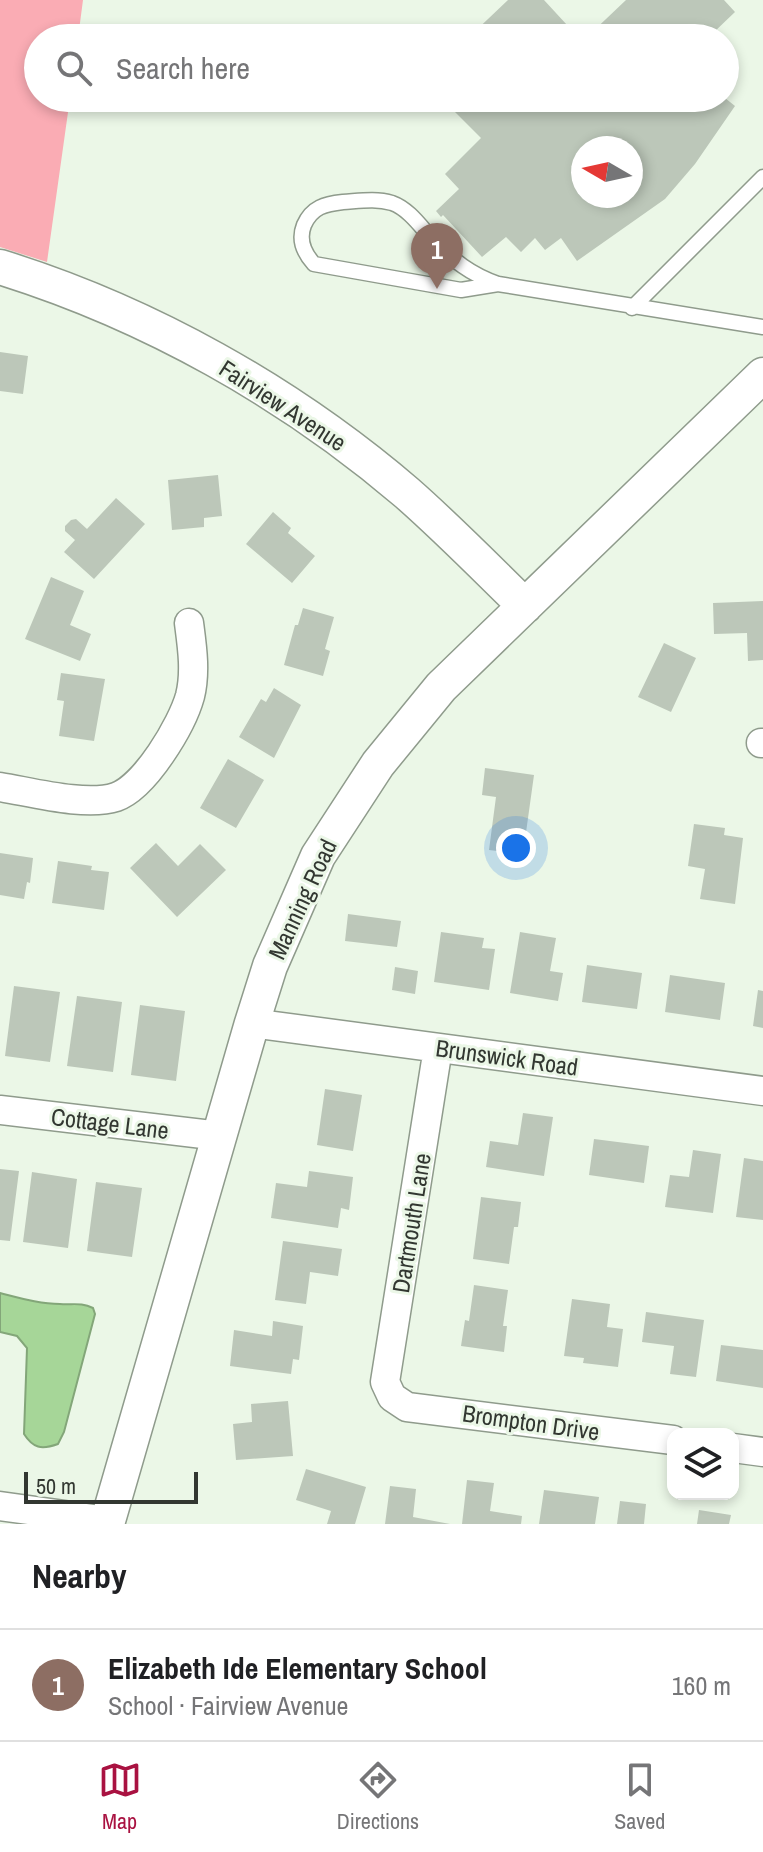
<!DOCTYPE html>
<meta charset="utf-8">
<style>
:root{--surface:#fff;--page:#f6f6f6;--text:#202124;--muted:#757577;--line:#e0e0e0;--accent:#a91241}
body{margin:0;font-family:"Archivo Narrow",sans-serif;background:var(--page);color:var(--text)}
.controls{position:absolute;right:24px;bottom:24px;display:grid;overflow:hidden;border-radius:16px;box-shadow:0 4px 12px #0003}
.controls button{width:72px;height:72px;display:grid;place-items:center;padding:0;border:0;border-bottom:2px solid var(--line);background:var(--surface);color:var(--text);font:40px sans-serif}
.compass{position:absolute;left:571px;top:136px;width:72px;height:72px;border-radius:50%;background:var(--surface);box-shadow:0 4px 12px #0003;rotate:279deg}
.scale{position:absolute;left:24px;bottom:20px;width:174px;box-sizing:border-box;padding-left:8px;border:4px solid #323731;border-top:0;font-size:22px;line-height:28px;white-space:nowrap;color:#323731;-webkit-text-stroke:6px #ebf7e7;paint-order:stroke}
.you{position:absolute;left:516px;top:848px;width:28px;height:28px;margin:-20px;border:6px solid #fff;border-radius:50%;background:#1a73e8;box-shadow:0 0 0 12px #1a73e833}
.badge{display:grid;place-items:center;width:52px;height:52px;border-radius:50%;background:var(--accent);color:#fff;font-size:26px;font-weight:700}
.pin{position:absolute;translate:-50% -66px;filter:drop-shadow(0 2px 4px #0008)}
.pin::after{content:'';position:absolute;top:42px;width:28px;height:24px;background:inherit;clip-path:polygon(0 0,100% 0,50% 100%)}
.list{margin:0;padding:0;list-style:none}
h2{display:flex;justify-content:space-between;align-items:center;height:104px;margin:0;padding:0 32px;font-size:34px}
h2 small{font-size:26px;font-weight:400;color:var(--muted)}
.list li{display:grid;grid-template-columns:52px 1fr auto;gap:24px;align-items:center;box-sizing:border-box;height:112px;padding:0 32px;border-top:2px solid var(--line)}
.list b{display:block;font-size:30px;white-space:nowrap}
.list p{margin:0;font-size:26px;white-space:nowrap;color:var(--muted)}
.list em{font-size:26px;font-style:normal;color:var(--muted)}
.icon{flex:none;width:44px;height:44px;fill:none;stroke:currentColor;stroke-width:2;stroke-linecap:round;stroke-linejoin:round}
.map{position:relative;flex:none;width:763px;height:1524px;overflow:hidden}
.search{position:absolute;background:var(--surface);box-shadow:0 4px 12px #0003;left:24px;right:24px;top:24px;height:88px;display:flex;align-items:center;gap:20px;box-sizing:border-box;padding:0 28px;border-radius:44px;color:var(--muted);font-size:30px}
.sheet{height:216px;background:var(--surface)}
nav{display:flex;justify-content:space-around;align-items:center;box-sizing:border-box;height:112px;border-top:2px solid var(--line);background:var(--surface);font-size:22px;color:var(--muted)}
nav a{display:grid;justify-items:center;gap:4px}
nav .on{color:var(--accent)}
.map>svg:first-child{display:block}
</style>
<div class="map">
<svg width="763" height="1524" viewBox="0 0 763 1524">
<rect width="100%" height="100%" fill="#ebf7e7"/>
<path fill="#faacb4" d="M0 0H83L78 38H38V98H70L47 262 0 247Z"/>
<path fill="#a6d698" stroke="#83a679" stroke-width="2" d="M0 1293C20 1298 40 1304 60 1304 73 1305 81 1302 93 1308L95 1314 64 1432 58 1444C41 1450 33 1448 24 1434L27 1348 17 1336 0 1332Z"/>
<path fill="#bcc7b9" fill-rule="evenodd" d="M508 0H544L579 38H468Z
M626 0H724L735 12 712 34 715 38H586Z
M441 98H725L735 106 695 164 665 199 577 261 561 238 545 250 535 238 521 252 506 237 482 257 443 215 441 217 436 211 459 189 445 174 481 138ZM583 148H631V196H583Z
M0 352 28 356 23 394 0 391Z
M218 475 222 516 204 518V527L172 530 168 480Z
M116 498 145 524 94 579 64 552 75 540 65 531V526L71 520 76 519 87 529Z
M273 512 291 528 288 533 315 556 292 583 246 544Z
M51 577 84 591 70 625 91 634 80 661 25 639Z
M763 601V660L748 661 747 633 714 634 713 603Z
M303 608 334 617 325 649 330 651 323 676 284 665 295 625H298Z
M664 643 696 658 671 712 638 697Z
M61 673 105 679 94 741 59 736 64 701 57 700Z
M274 688 301 705 274 758 239 737 261 699 266 702Z
M228 759 264 780 236 828 200 808Z
M485 768 534 775 523 854 489 850 496 797 482 795Z
M694 824 725 828 724 835 743 838 735 904 700 899 705 869 688 866Z
M156 843 178 866 200 844 226 870 177 917 130 868Z
M0 853 33 858 30 883 27 882 24 899 0 895Z
M58 861 92 866 91 870 109 872 104 910 52 903Z
M348 914 401 921 397 947 345 941Z
M441 932 484 938 482 948 495 949 489 990 434 982Z
M520 932 556 938 550 971 563 973 558 1001 510 993Z
M587 965 642 973 637 1009 582 1002Z
M395 967 418 971 415 994 392 990Z
M670 975 725 983 720 1020 665 1012Z
M14 986 60 992 50 1062 5 1056Z
M758 990 763 991V1028L753 1026Z
M77 996 122 1002 113 1072 67 1066Z
M140 1005 185 1011 176 1081 131 1075Z
M325 1089 362 1095 353 1151 317 1145Z
M523 1113 553 1117 544 1176 486 1167 490 1141 518 1145Z
M594 1139 649 1146 644 1183 589 1175Z
M693 1150 721 1154 713 1213 665 1207 670 1175 689 1177Z
M744 1158 763 1161V1220L736 1217Z
M0 1169 19 1171 10 1241 0 1240Z
M309 1171 353 1177 349 1210 341 1208 338 1228 271 1218 276 1183 307 1187Z
M32 1172 77 1179 68 1248 23 1242Z
M96 1182 142 1188 132 1257 87 1251Z
M481 1197 521 1202 518 1227H514L509 1264 473 1259Z
M283 1241 342 1249 338 1276 310 1272 306 1304 275 1300Z
M474 1285 508 1290 503 1326H507L504 1352 461 1346 465 1320 469 1321Z
M572 1299 610 1304 607 1327 623 1329 618 1367 583 1363 584 1358 564 1356Z
M646 1312 704 1320 696 1377 670 1374 674 1346 642 1342Z
M273 1321 303 1326 299 1360 293 1359 291 1374 230 1366 234 1330 272 1336Z
M721 1345 763 1350V1388L716 1381Z
M288 1401 293 1456 236 1460 233 1424 252 1422 251 1404Z
M306 1469 366 1487 355 1524H327L331 1511 296 1500Z
M467 1480 494 1483 490 1511 522 1516 521 1524H462Z
M390 1486 416 1489 413 1517 450 1524H385Z
M544 1490 599 1497 595 1524H539Z
M620 1501 646 1504 644 1524H617Z
M699 1510 731 1515 729 1524H697Z"/>
<g fill="none" stroke-linecap="round" stroke-linejoin="round">
<g stroke="#8f9b8c" stroke-width="17">
<path id="service" d="M498 284 461 290 314 264C304 253 298 240 304 225 312 207 325 204 343 202 359 201 376 198 392 203 409 209 421 227 433 240 454 261 470 274 498 284L763 327
M632 308 763 177"/>
</g>
<g stroke="#8f9b8c" stroke-width="31">
<path id="minor" d="M761 743H763
M0 787C31 792 86 807 116 797 145 787 182 725 190 696 196 672 192 646 189 623
M252 1023 763 1091
M438 1048 385 1382 392 1397 407 1407 673 1440
M0 1110 220 1136
M733 1448 763 1452
M0 1506 108 1521"/>
</g>
<g stroke="#8f9b8c" stroke-width="37">
<path id="tertiary" d="M0 267C148 313 289 392 407 493 448 529 486 568 525 606
M107 1524 252 1023 270 966 318 856 378 764 441 687 763 375"/>
</g>
<use href="#service" stroke="#fff" stroke-width="14"/>
<use href="#minor" stroke="#fff" stroke-width="28"/>
<use href="#tertiary" stroke="#fff" stroke-width="34"/>
</g>
<g text-anchor="middle" dominant-baseline="central" stroke-width="6" stroke-linejoin="round" paint-order="stroke">
<g font-size="24" fill="#323731" stroke="#ebf7e7">
<text transform="translate(283 405) rotate(33)">Fairview Avenue</text>
<text transform="translate(302 899) rotate(-65)">Manning Road</text>
<text transform="translate(507 1057) rotate(8)">Brunswick Road</text>
<text transform="translate(110 1123) rotate(7)">Cottage Lane</text>
<text transform="translate(411 1223) rotate(-81)">Dartmouth Lane</text>
<text transform="translate(531 1422) rotate(8)">Brompton Drive</text>
</g>
</g>
</svg>
<div class="controls">
<button><svg class="icon" aria-label="layers" viewBox="0 0 24 24"><path d="M12 4l9 5-9 5-9-5zM3 14l9 5 9-5"/></svg></button>
</div>
<svg class="compass" viewBox="-18 -18 36 36"><path d="M0-13l5 13h-10z" fill="#e53935"/><path d="M0 13l5-13h-10z" fill="#757577"/></svg>
<div class="scale">50 m</div>
<div class="you"></div>
<div class="pin badge" style="left:437px;top:289px;background:#8d6e63">1</div>
<div class="search"><svg class="icon" aria-label="search" viewBox="0 0 24 24"><circle cx="10" cy="10" r="6"/><path d="M15 15l6 6"/></svg>Search here</div>
</div>
<section class="sheet">
<h2>Nearby<small></small></h2>
<ul class="list">
<li><span class="badge" style="background:#8d6e63">1</span><div><b>Elizabeth Ide Elementary School</b><p>School · Fairview Avenue</p></div><em>160 m</em></li>
</ul>
</section>
<nav>
<a class="on"><svg class="icon" aria-label="map" viewBox="0 0 24 24"><path d="M3 6l6-2 6 2 6-2v14l-6 2-6-2-6 2zM9 4v14M15 6v14"/></svg>Map</a>
<a><svg class="icon" aria-label="directions" viewBox="0 0 24 24"><path d="M12 3l9 9-9 9-9-9zM9 14v-3h6M13 9l2 2-2 2"/></svg>Directions</a>
<a><svg class="icon" aria-label="saved" viewBox="0 0 24 24"><path d="M7 4h10v16l-5-4-5 4z"/></svg>Saved</a>
</nav>
